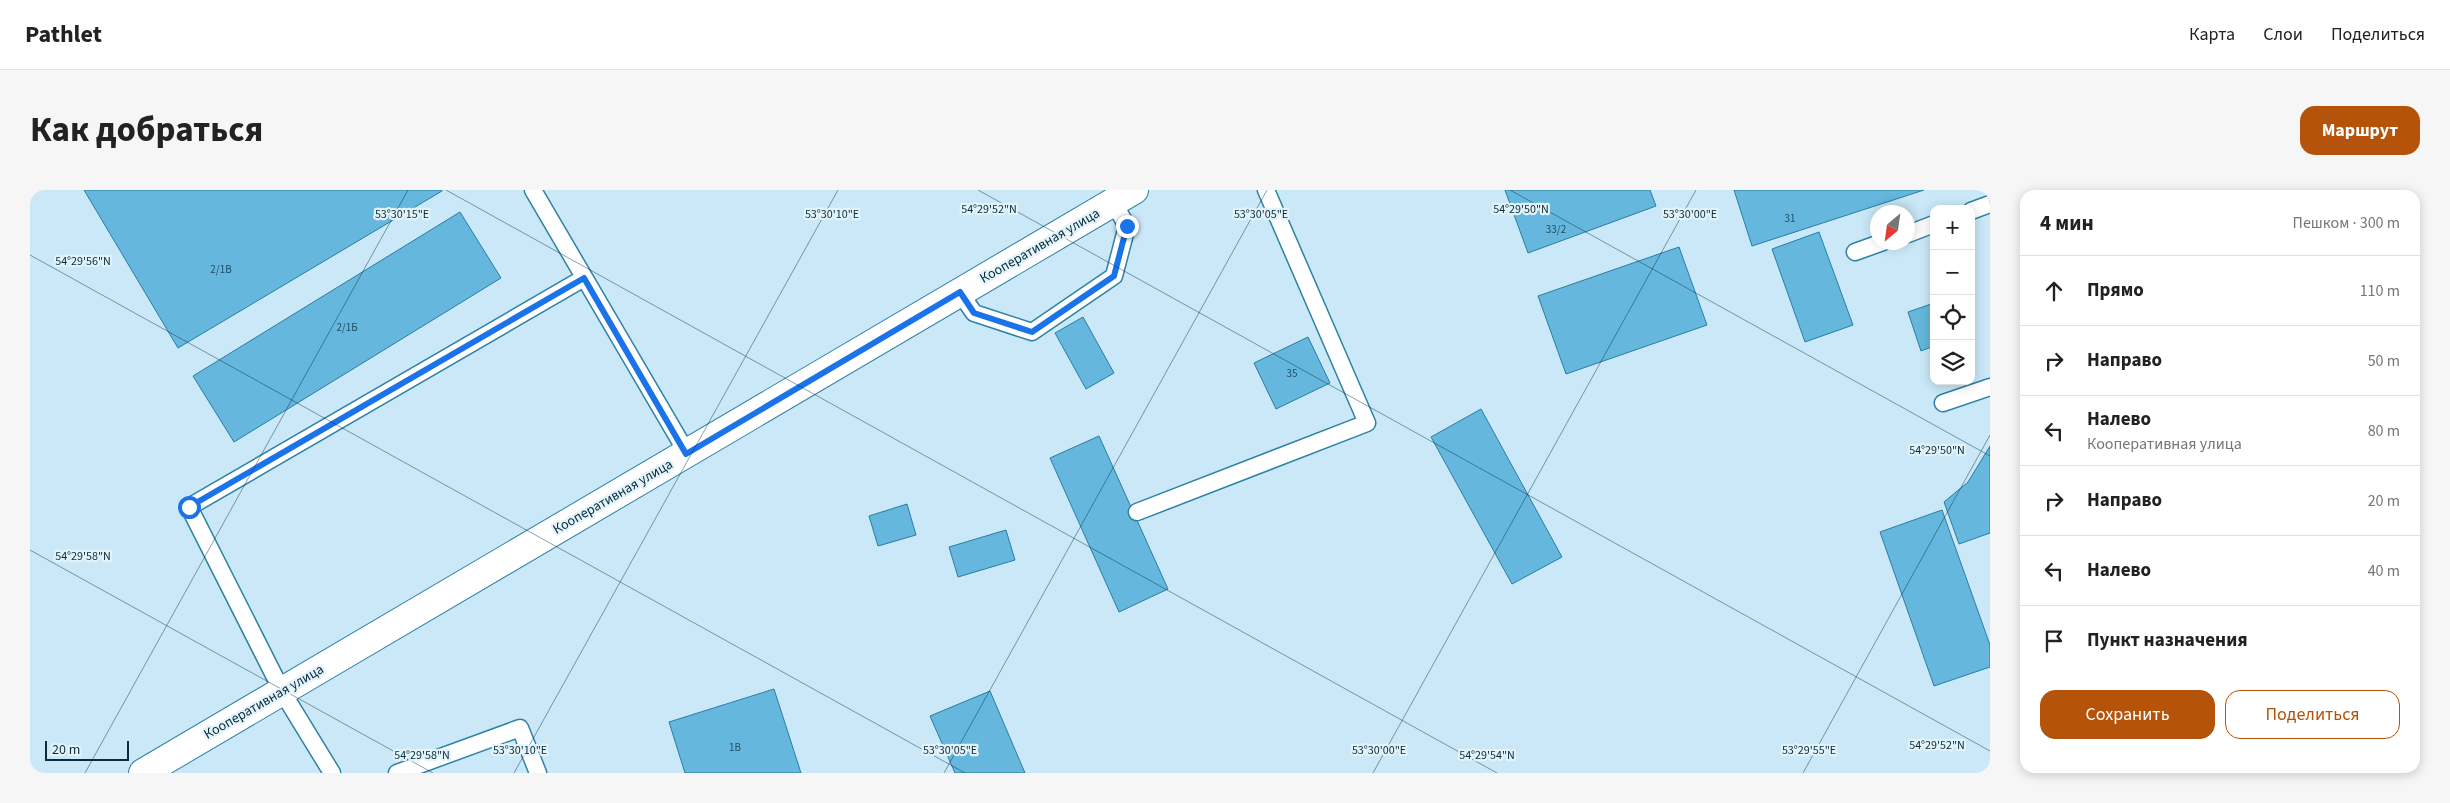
<!DOCTYPE html>
<html lang="ru">
<meta charset="utf-8">
<style>
:root{--surface:#fff;--page:#f6f6f6;--text:#222;--muted:#767676;--line:#e0e0e0;--accent:#b45309}
body{margin:0;font-family:"Source Sans 3",sans-serif;background:var(--page);color:var(--text)}
.controls{position:absolute;right:15px;top:15px;display:grid;overflow:hidden;border-radius:10px;box-shadow:0 2px 12px #0003}
.controls button{width:45px;height:45px;display:grid;place-items:center;padding:0;border:0;border-bottom:1px solid var(--line);background:var(--surface);color:var(--text);font:25px sans-serif}
.compass{position:absolute;left:1840px;top:15px;width:45px;height:45px;border-radius:50%;background:var(--surface);box-shadow:0 2px 12px #0003;rotate:209deg}
.scale{position:absolute;left:15px;bottom:12px;width:84px;box-sizing:border-box;padding-left:5px;border:2px solid #082c3b;border-top:0;font-size:14px;line-height:18px;white-space:nowrap;color:#082c3b;-webkit-text-stroke:4px #e3f3fa;paint-order:stroke}
.stop{position:absolute;width:15px;height:15px;margin:-11px;border:4px solid #1a73e8;border-radius:50%;background:#fff}
.stop.end{background:#1a73e8;border-color:#fff;box-shadow:0 1px 5px #0008}
.list{margin:0;padding:0;list-style:none}
h2{display:flex;justify-content:space-between;align-items:center;height:65px;margin:0;padding:0 20px;font-size:21px}
h2 small{font-size:16px;font-weight:400;color:var(--muted)}
.list li{display:grid;grid-template-columns:32px 1fr auto;gap:15px;align-items:center;box-sizing:border-box;height:70px;padding:0 20px;border-top:1px solid var(--line)}
.list b{display:block;font-size:19px;white-space:nowrap}
.list p{margin:0;font-size:16px;white-space:nowrap;color:var(--muted)}
.list em{font-size:16px;font-style:normal;color:var(--muted)}
.actions{display:flex;gap:10px;padding:15px 20px}
.actions a{flex:1;padding:11px 0;border:1px solid var(--accent);border-radius:15px;text-align:center;font-size:18px;color:var(--accent)}
.actions .main{background:var(--accent);color:#fff}
.icon{flex:none;width:28px;height:28px;fill:none;stroke:currentColor;stroke-width:2;stroke-linecap:round;stroke-linejoin:round}
.map{position:relative;flex:none;width:1960px;height:583px;overflow:hidden;border-radius:15px}
header{display:flex;align-items:center;gap:30px;box-sizing:border-box;height:70px;padding:0 25px;background:var(--surface);border-bottom:1px solid var(--line)}
header strong{font-size:24px}
nav{display:flex;gap:28px;margin-inline-start:auto;font-size:18px}
.intro{display:flex;align-items:center;justify-content:space-between;box-sizing:border-box;height:120px;padding:0 30px}
h1{margin:0;font-size:35px}
.button{padding:12px 22px;border-radius:15px;background:var(--accent);color:#fff;font-size:18px;font-weight:700}
main{display:flex;gap:30px;padding:0 30px}
aside{flex:1;background:var(--surface);border-radius:15px;box-shadow:0 2px 12px #0003}
.map>svg:first-child{display:block}
</style>
<header>
<strong>Pathlet</strong>
<nav><a>Карта</a><a>Слои</a><a>Поделиться</a></nav>
</header>
<div class="intro"><h1>Как добраться</h1><a class="button">Маршрут</a></div>
<main>
<div class="map">
<svg width="1960" height="583" viewBox="0 0 1960 583">
<rect width="100%" height="100%" fill="#cae8f8"/>
<path fill="#65b7dd" stroke="#287ea2" d="M54 0H412V1L148 158Z
M1475 0H1620L1626 16 1498 63Z
M1704 0H1894L1722 56Z
M430 22 471 88 204 252 163 186Z
M1789 42 1823 135 1775 152 1742 59Z
M1649 57 1677 135 1536 184 1508 106Z
M1904 113V156L1891 161 1878 122Z
M1053 127 1084 183 1056 199 1025 143Z
M1278 147 1300 193 1246 219 1224 173Z
M1451 219 1532 367 1482 394 1401 247Z
M1069 246 1138 399 1089 422 1020 268Z
M1960 256V343L1929 354 1914 312 1938 292Z
M877 314 886 345 848 356 839 326Z
M1912 320 1960 455V477L1904 496 1850 342Z
M976 340 985 370 928 387 919 357Z
M744 499 771 583H655L639 532Z
M960 501 995 583H925L900 526Z"/>
<g fill="none" stroke-linecap="round" stroke-linejoin="round">
<g stroke="#2d82a6" stroke-width="19">
<path id="lane" d="M503 0 657 263
M1941 21 1960 14
M1878 44 1904 34
M1825 62 1853 52
M930 103 944 123 1002 142 1084 86 1097 36 1083 12
M1913 213 1960 197
M1107 322 1337 233 1236 0
M302 583 253 503 159 317 554 88
M367 583 490 538 508 583"/>
</g>
<g stroke="#2d82a6" stroke-width="30">
<path id="secondary" d="M113 583 1104 0"/>
</g>
<use href="#lane" stroke="#fff" stroke-width="16"/>
<use href="#secondary" stroke="#fff" stroke-width="28"/>
</g>
<g fill="none" stroke-linecap="round" stroke-linejoin="round">
<path stroke="#1a73e8" stroke-width="6" d="M159 317 554 88 656 264 930 102 944 123 1002 142 1084 86 1097 36"/>
</g>
<path fill="none" stroke="#082c3b" stroke-width="1" stroke-opacity="0.45" d="M416 0 1467 583M948 0 1960 561M1480 0 1960 266M0 65 935 583M0 360 403 583M55 583 378 0M484 583 808 0M914 583 1237 0M1343 583 1666 0M1773 583 1960 245"/>
<g text-anchor="middle" dominant-baseline="central" stroke-width="4.5" stroke-linejoin="round" paint-order="stroke">
<g font-size="11" fill="#1f4f64">
<text x="1760" y="28">31</text>
<text x="1526" y="39">33/2</text>
<text x="191" y="79">2/1В</text>
<text x="317" y="137">2/1Б</text>
<text x="1262" y="183">35</text>
<text x="705" y="557">1В</text>
</g>
<g font-size="14" fill="#082c3b" stroke="#e3f3fa">
<text transform="translate(1010 56) rotate(-30)">Кооперативная улица</text>
<text transform="translate(583 307) rotate(-30)">Кооперативная улица</text>
<text transform="translate(234 512) rotate(-30)">Кооперативная улица</text>
</g>
</g>
<g font-size="12" text-anchor="middle" fill="#082c3b" stroke="#e3f3fa" stroke-width="4.5" stroke-linejoin="round" paint-order="stroke">
<text x="959" y="23">54°29'52"N</text>
<text x="1491" y="23">54°29'50"N</text>
<text x="372" y="28">53°30'15"E</text>
<text x="802" y="28">53°30'10"E</text>
<text x="1231" y="28">53°30'05"E</text>
<text x="1660" y="28">53°30'00"E</text>
<text x="53" y="75">54°29'56"N</text>
<text x="1907" y="264">54°29'50"N</text>
<text x="53" y="370">54°29'58"N</text>
<text x="1907" y="559">54°29'52"N</text>
<text x="490" y="564">53°30'10"E</text>
<text x="920" y="564">53°30'05"E</text>
<text x="1349" y="564">53°30'00"E</text>
<text x="1779" y="564">53°29'55"E</text>
<text x="392" y="569">54°29'58"N</text>
<text x="1457" y="569">54°29'54"N</text>
</g>
</svg>
<div class="controls">
<button>+</button>
<button>−</button>
<button><svg class="icon" aria-label="locate" viewBox="0 0 24 24"><circle cx="12" cy="12" r="6"/><path d="M12 2v4M12 18v4M2 12h4M18 12h4"/></svg></button>
<button><svg class="icon" aria-label="layers" viewBox="0 0 24 24"><path d="M12 4l9 5-9 5-9-5zM3 14l9 5 9-5"/></svg></button>
</div>
<svg class="compass" viewBox="-18 -18 36 36"><path d="M0-13l5 13h-10z" fill="#e53935"/><path d="M0 13l5-13h-10z" fill="#767676"/></svg>
<div class="scale">20 m</div>
<div class="stop" style="left:159px;top:317px"></div>
<div class="stop end" style="left:1097px;top:36px"></div>
</div>
<aside>
<h2>4 мин<small>Пешком · 300 m</small></h2>
<ul class="list">
<li><svg class="icon" aria-label="ahead" viewBox="0 0 24 24"><path d="M12 20V5M6 11l6-6 6 6"/></svg><div><b>Прямо</b></div><em>110 m</em></li>
<li><svg class="icon" aria-label="right" viewBox="0 0 24 24"><path d="M7 20v-9h11M14 6l5 5-5 5"/></svg><div><b>Направо</b></div><em>50 m</em></li>
<li><svg class="icon" aria-label="left" viewBox="0 0 24 24"><path d="M17 20v-9H6M10 6l-5 5 5 5"/></svg><div><b>Налево</b><p>Кооперативная улица</p></div><em>80 m</em></li>
<li><svg class="icon" aria-label="right" viewBox="0 0 24 24"><path d="M7 20v-9h11M14 6l5 5-5 5"/></svg><div><b>Направо</b></div><em>20 m</em></li>
<li><svg class="icon" aria-label="left" viewBox="0 0 24 24"><path d="M17 20v-9H6M10 6l-5 5 5 5"/></svg><div><b>Налево</b></div><em>40 m</em></li>
<li><svg class="icon" aria-label="arrive" viewBox="0 0 24 24"><path d="M6 21V4h12l-3 4 3 4H6"/></svg><div><b>Пункт назначения</b></div></li>
</ul>
<div class="actions"><a class="main">Сохранить</a><a>Поделиться</a></div>
</aside>
</main>
